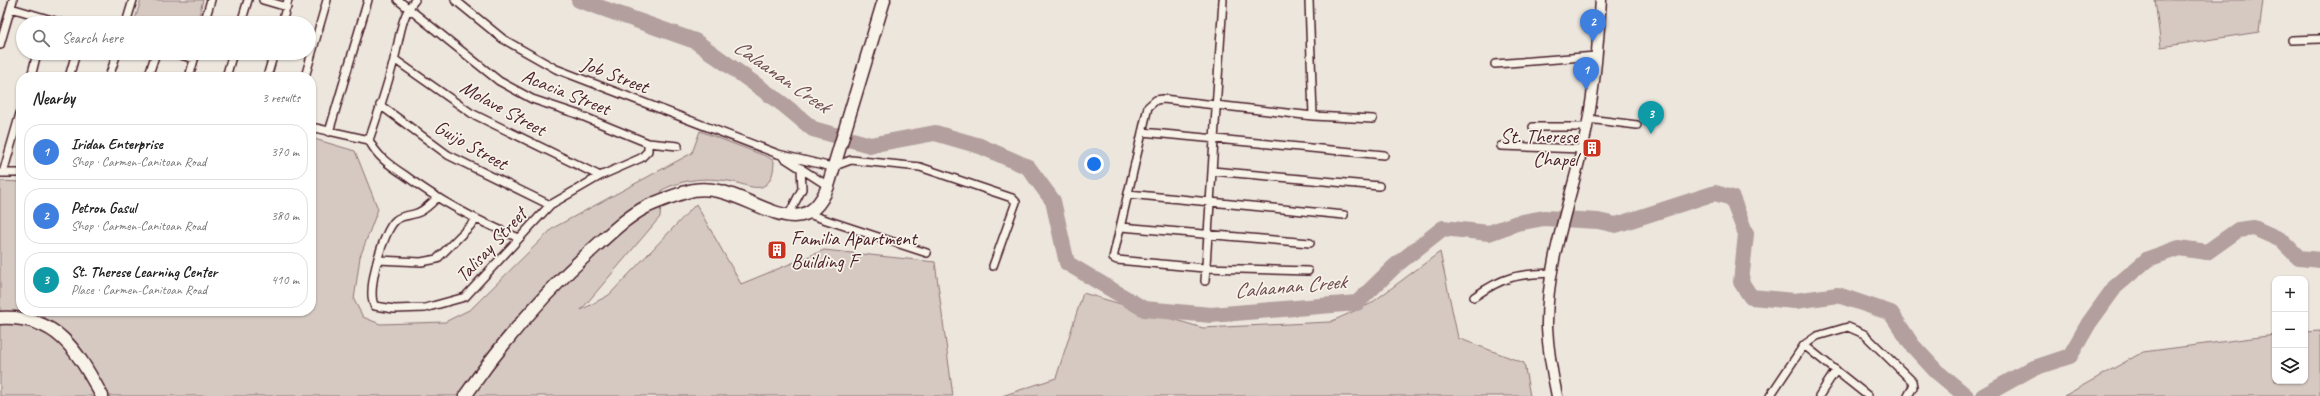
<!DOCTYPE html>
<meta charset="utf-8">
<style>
:root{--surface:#fff;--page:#f2f2f2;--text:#222;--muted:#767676;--line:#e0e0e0;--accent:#db2777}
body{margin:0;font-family:Caveat,sans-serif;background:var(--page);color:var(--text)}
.controls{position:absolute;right:12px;bottom:12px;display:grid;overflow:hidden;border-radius:8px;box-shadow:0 1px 3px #0004}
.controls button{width:36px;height:36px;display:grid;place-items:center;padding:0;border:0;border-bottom:1px solid var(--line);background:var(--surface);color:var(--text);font:20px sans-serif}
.you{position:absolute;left:1094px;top:164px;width:14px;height:14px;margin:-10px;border:3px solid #fff;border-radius:50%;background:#1a73e8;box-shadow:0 0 0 6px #1a73e833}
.badge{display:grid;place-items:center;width:26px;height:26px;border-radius:50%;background:var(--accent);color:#fff;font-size:13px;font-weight:700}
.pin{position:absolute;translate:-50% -33px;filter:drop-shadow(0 1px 2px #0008)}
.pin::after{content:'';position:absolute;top:21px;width:14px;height:12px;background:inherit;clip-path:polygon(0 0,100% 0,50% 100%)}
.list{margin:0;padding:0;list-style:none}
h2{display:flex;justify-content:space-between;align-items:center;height:52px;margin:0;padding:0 16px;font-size:17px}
h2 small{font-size:13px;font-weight:400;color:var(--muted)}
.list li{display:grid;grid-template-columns:26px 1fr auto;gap:12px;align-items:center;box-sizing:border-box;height:56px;margin:0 8px 8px;padding:0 8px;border:1px solid var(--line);border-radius:16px}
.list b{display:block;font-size:15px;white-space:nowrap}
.list p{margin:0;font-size:13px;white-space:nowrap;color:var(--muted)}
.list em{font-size:13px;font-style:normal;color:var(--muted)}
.icon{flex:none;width:22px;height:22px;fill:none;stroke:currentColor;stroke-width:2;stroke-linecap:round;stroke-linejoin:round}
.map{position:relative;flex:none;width:2320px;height:396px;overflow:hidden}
.search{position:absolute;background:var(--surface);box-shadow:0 1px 3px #0004;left:16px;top:16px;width:300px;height:44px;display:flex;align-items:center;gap:10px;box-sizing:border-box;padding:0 14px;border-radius:22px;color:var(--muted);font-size:15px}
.panel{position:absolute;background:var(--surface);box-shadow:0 1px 3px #0004;left:16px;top:72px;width:300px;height:244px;border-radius:16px}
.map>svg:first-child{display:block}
</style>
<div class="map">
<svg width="2320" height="396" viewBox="0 0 2320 396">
<rect width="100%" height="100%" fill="#ece6dd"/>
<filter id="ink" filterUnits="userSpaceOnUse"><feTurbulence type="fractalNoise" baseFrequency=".025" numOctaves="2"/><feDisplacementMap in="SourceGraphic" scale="8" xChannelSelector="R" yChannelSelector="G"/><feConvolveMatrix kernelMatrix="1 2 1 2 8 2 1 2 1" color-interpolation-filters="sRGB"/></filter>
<g filter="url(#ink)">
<path fill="#d5c9c2" stroke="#907476" d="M141 0H203L197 23H134Z
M2155 0H2263L2259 32 2161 47Z
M700 131 768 157 774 161C774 170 772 184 761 187 753 189 742 184 734 182 708 177 686 178 662 190L660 217 581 310 609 295 696 204 741 284 824 250 935 262 953 396H0V181L21 182V311H311V138L355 151 378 209 360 257 354 300 363 317 380 324 445 322 471 309 553 228 692 153Z
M1440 252 1458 338 1524 363 1530 396H1002L1056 378 1083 293 1203 328 1330 322 1370 304Z
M2320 331V396H2064L2143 352 2275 335V381H2305V332Z"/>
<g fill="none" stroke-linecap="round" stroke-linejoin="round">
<path stroke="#b39f9d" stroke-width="16" d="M579 0 695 41 784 105 813 129 870 145 935 133 980 146 1028 167 1053 201 1067 263 1144 309 1211 315 1357 303 1395 266 1443 228 1489 233 1517 223 1544 218 1598 221 1616 225 1715 193 1732 198 1746 234 1741 282 1751 297 1795 301 1838 295 1891 313 1912 345 1936 371 1966 396
M1983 396 2031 369 2070 356 2089 323 2115 287 2148 259 2179 248 2207 252 2238 230 2254 228 2281 240 2299 258 2320 260"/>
<g stroke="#4a1f2b" stroke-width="10">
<path id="minor" d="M263 0 287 7
M398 0 499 81 532 99 577 114 648 143 678 146
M455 0 503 39 556 69 778 154 832 167 851 160 920 167 1012 198 1016 202 993 266
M1309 0 1313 116
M11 8 62 23
M126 23 133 0
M204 23 211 0
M241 23 248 0
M282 23 288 0
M2292 40 2320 39
M0 45 13 0
M174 53 194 59
M394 59 471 113 600 176
M1495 64 1596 56
M31 77 37 53
M69 77 76 53
M109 77 117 53
M148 77 156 53
M189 77 196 53
M226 77 233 53
M267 77 274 53
M305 77 327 0
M380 105 448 155 550 205
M1588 119 1637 125
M311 127 369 140
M1533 127H1587
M329 132 368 0
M1142 132 1384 155
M369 140C377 157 391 166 406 176 442 203 477 221 519 238
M369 140C378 114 387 87 394 60 400 39 400 17 415 0
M1501 146 1582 149
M783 157 828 186
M1212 171 1379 186
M0 173H21
M3 173 21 110
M1128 194 1344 215
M436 199C430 204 424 211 417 213 410 216 402 215 396 220 383 230 365 294 375 306L394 309 425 308 465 297 550 205 600 176 641 158 648 151V143
M808 214 927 253
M788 216 802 189 801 168
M1121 227 1310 243
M378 260 421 262 437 259 476 220
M1308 271 1204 268 1117 260 1113 258 1148 107 1156 100 1163 99 1313 116 1373 119
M1205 281 1223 0
M1474 297C1504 276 1518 274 1553 273
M1804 345 1868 396
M1770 396 1804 345 1817 336 1848 327 1864 334 1912 381 1913 387 1908 396
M1819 396 1836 370"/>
</g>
<g stroke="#4a1f2b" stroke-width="13">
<path id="secondary" d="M1557 396C1552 373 1548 350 1547 327 1546 259 1574 193 1587 127 1595 85 1598 42 1601 0"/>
</g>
<g stroke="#4a1f2b" stroke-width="15">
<path id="primary" d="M0 318C58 315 77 351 102 396
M465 396C503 341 546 291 596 246 612 232 627 217 646 207 659 201 673 196 686 192 740 173 800 259 828 186L884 0"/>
</g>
<use href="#minor" stroke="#f7f3e8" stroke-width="7"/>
<use href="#secondary" stroke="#f7f3e8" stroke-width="10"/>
<use href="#primary" stroke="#f7f3e8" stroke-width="12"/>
</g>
</g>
<defs>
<g id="building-square" transform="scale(1)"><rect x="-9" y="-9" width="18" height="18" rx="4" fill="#c8321e" stroke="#f7f3e8"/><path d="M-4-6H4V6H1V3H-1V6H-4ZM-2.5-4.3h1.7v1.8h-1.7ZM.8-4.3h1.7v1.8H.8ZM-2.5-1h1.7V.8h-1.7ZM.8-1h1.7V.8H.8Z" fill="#fff"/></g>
</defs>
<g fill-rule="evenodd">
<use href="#building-square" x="1592" y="148"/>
<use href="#building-square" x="777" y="250"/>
</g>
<g text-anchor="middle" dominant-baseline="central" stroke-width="3.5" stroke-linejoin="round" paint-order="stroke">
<g font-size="20" fill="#4a1f2b" stroke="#f7f3e8">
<text transform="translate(615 75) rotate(21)">Job Street</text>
<text transform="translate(566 92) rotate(22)">Acacia Street</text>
<text transform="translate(503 108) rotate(29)">Molave Street</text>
<text transform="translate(471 145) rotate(30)">Guijo Street</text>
<text transform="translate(491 245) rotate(-47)">Talisay Street</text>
</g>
<g font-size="20" fill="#4a1f2b" stroke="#f7f3e8" text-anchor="end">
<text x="1578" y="136">St. Therese<tspan x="1578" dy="23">Chapel</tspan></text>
<text x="791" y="238" text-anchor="start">Familia Apartment<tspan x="791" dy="23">Building F</tspan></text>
</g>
<g font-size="21" font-style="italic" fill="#6f4c53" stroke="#f7f3e8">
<text transform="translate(782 76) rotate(35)">Calaanan Creek</text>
<text transform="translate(1290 286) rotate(-5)">Calaanan Creek</text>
</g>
</g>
</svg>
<div class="controls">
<button>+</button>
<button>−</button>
<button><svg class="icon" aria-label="layers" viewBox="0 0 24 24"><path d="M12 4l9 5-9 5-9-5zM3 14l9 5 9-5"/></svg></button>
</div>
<div class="you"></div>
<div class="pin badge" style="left:1586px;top:90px;background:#3f7fe0">1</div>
<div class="pin badge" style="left:1593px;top:42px;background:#3f7fe0">2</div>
<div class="pin badge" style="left:1651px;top:134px;background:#0f9aa8">3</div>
<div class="search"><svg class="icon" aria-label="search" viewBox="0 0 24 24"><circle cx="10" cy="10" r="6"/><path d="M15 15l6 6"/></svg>Search here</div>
<section class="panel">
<h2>Nearby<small>3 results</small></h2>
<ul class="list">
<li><span class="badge" style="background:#3f7fe0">1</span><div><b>Iridan Enterprise</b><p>Shop · Carmen-Canitoan Road</p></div><em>370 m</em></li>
<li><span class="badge" style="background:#3f7fe0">2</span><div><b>Petron Gasul</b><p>Shop · Carmen-Canitoan Road</p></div><em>380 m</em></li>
<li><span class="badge" style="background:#0f9aa8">3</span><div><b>St. Therese Learning Center</b><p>Place · Carmen-Canitoan Road</p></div><em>410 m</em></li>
</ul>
</section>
</div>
